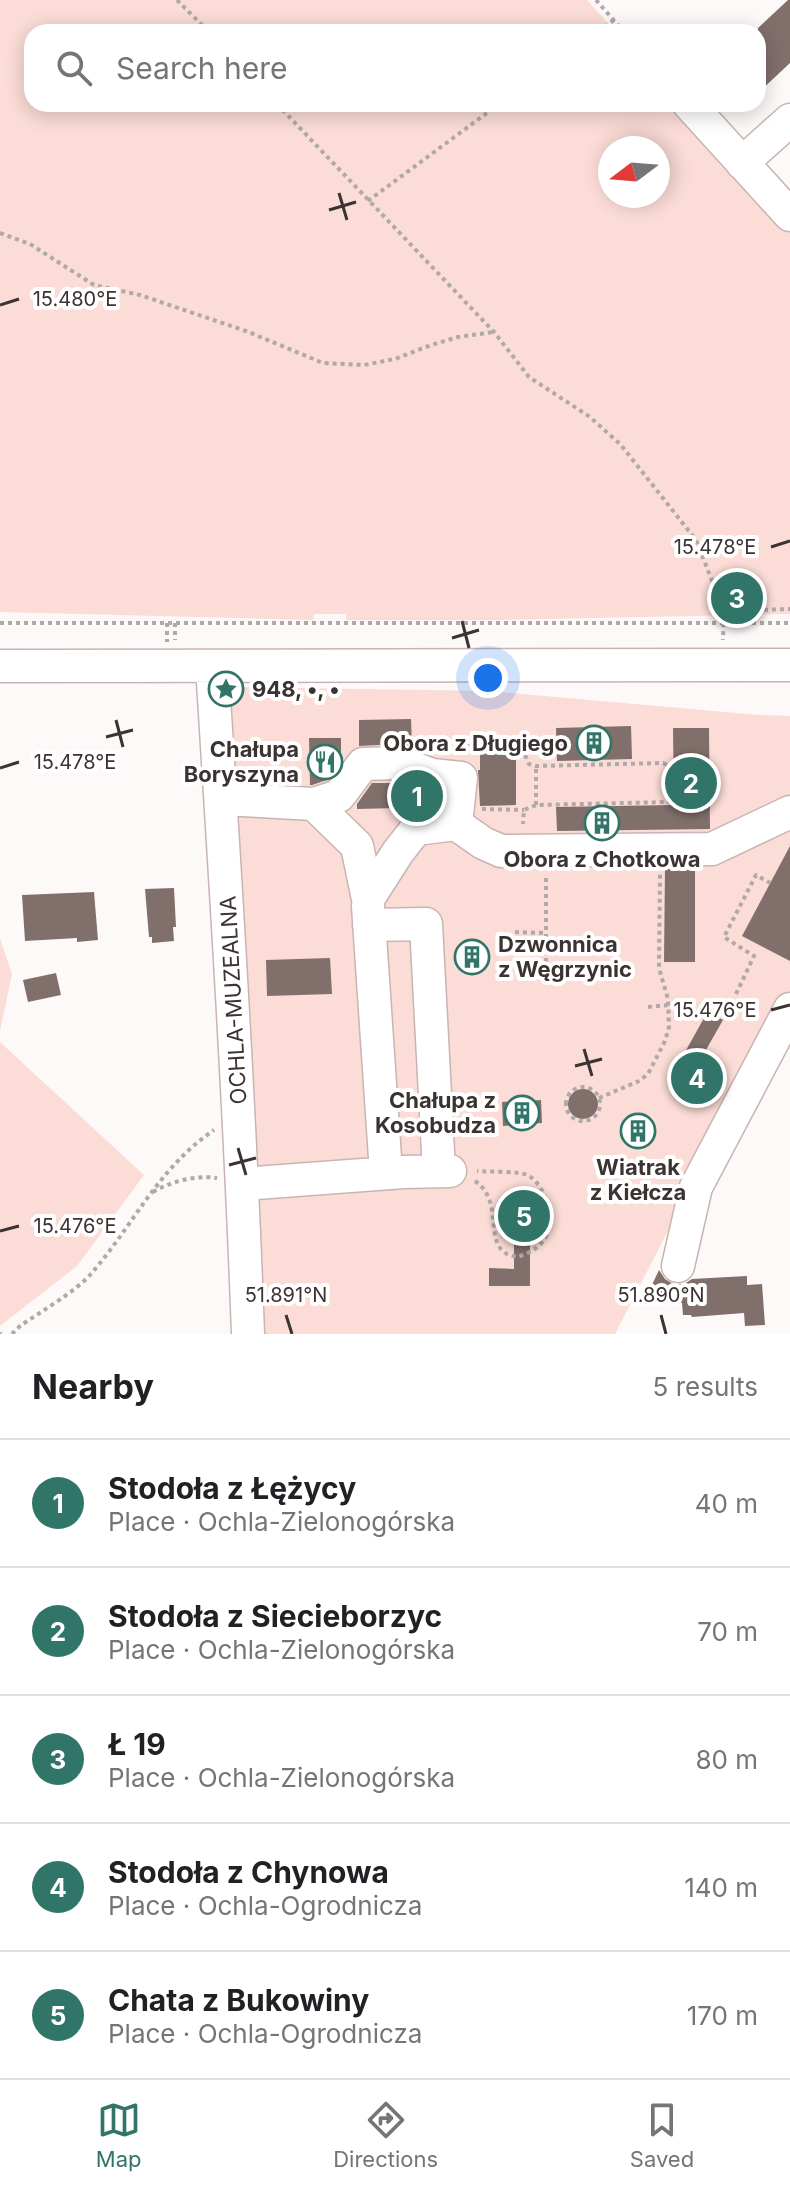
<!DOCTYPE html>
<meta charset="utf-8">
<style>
:root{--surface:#fff;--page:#f2f2f2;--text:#202124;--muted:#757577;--line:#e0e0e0;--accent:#317568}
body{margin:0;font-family:Inter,sans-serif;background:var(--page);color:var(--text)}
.compass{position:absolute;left:598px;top:136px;width:72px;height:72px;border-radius:50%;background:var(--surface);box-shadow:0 4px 20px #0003;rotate:254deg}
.you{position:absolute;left:488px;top:678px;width:28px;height:28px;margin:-20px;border:6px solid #fff;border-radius:50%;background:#1a73e8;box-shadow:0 0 0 12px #1a73e833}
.badge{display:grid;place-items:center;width:52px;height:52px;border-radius:50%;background:var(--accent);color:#fff;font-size:26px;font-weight:700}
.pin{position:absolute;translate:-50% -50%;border:4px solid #fff;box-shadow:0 2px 8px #0006}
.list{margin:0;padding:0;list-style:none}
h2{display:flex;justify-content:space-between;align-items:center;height:104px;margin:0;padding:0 32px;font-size:34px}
h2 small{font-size:26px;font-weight:400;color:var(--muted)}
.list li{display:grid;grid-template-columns:52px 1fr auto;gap:24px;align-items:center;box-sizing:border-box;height:128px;padding:0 32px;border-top:2px solid var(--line)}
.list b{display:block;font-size:30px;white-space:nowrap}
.list p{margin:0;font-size:26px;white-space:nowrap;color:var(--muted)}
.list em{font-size:26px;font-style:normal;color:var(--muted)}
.icon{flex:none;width:44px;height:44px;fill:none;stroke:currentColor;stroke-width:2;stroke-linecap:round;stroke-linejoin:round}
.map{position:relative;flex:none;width:790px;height:1334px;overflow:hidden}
.search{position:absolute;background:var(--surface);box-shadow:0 4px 20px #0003;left:24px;right:24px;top:24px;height:88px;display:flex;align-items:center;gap:20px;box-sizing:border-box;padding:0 28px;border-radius:24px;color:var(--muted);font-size:30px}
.sheet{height:744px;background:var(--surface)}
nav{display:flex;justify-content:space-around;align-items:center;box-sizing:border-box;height:112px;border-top:2px solid var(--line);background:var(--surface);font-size:22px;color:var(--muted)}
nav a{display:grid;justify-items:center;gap:4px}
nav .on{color:var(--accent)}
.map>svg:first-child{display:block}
</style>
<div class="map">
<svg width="790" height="1334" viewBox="0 0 790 1334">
<rect width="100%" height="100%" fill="#fdf9f8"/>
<path fill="#fbdcd6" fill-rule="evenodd" d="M0 0H587L616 32H32V104H680L790 226V614L500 620H346V614H314L313 620 0 612ZM610 148H658V196H610Z
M240 687 488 691 759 715 790 716V993L615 1334H258L231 698Z
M0 939 12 974 0 1031Z
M0 1042 144 1175 77 1266 0 1326Z"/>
<path fill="#816f6c" d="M788 0H790V63L758 93V28Z
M411 719 412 746 399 744 359 746V720Z
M631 726 632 759 557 761 556 728Z
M673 728H709L710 829 557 831 556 807 674 805Z
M309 738H341V762L327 780 312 785H310Z
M480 752H516V805L480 806 478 770H480Z
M372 783H400L425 793 440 795 439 807 357 809V804Z
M790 846V961L742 936Z
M665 868H695V962H664Z
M174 888 176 927H173L174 941 152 943V937H149L145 889Z
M94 892 98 940 77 942V938L25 941 22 895Z
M462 947 483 948 481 968 461 966Z
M330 958 332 994 267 996 266 960Z
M56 973 61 995 28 1002 23 980Z
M708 1011 723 1020 698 1064 722 1078 710 1099 671 1077Z
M568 1104a15 15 0 1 1 30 0a15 15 0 1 1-30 0Z
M541 1100 542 1123 503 1126 502 1102Z
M634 1119 651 1129 643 1144 626 1134Z
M514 1192H535V1240H530V1286H489V1268L514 1269Z
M659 1270 665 1279 675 1285 684 1284 692 1279 747 1276V1285L762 1284 765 1325 745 1326 744 1313 692 1317 691 1315H683L682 1303 650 1289Z"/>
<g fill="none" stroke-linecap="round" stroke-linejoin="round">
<g stroke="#c8b5b2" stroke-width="35">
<path id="minor" d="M689 104 790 215
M742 163 790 120
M0 666 790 665
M212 666C226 888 240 1111 248 1334
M222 799 314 804 339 796 363 764 400 763 432 775 461 778 456 824
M314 804 357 846 368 899 398 852 416 829 456 824 483 843 501 851 712 849 790 812
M368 906 386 1173
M369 925 426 924 439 1171
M242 1184 404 1172 450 1171
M678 1266 696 1187 790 1009"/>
</g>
<path stroke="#afa9a8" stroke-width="4" stroke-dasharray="4 4" stroke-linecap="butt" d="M177 0 209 32
M596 0 624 32
M598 32 614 20
M277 104 494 332 529 377 590 417 621 445 696 540 724 611 723 640
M368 201 499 104
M0 233 30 244 94 285 140 295 246 331 323 363 364 365 395 359 431 345 458 337 494 332
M724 611 790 609
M0 623H790
M167 623V642
M175 623V640
M459 746H521L529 764 536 766 663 763 669 766V802L536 805 524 810 523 824
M536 805V766
M482 809 524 810
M515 932 546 933
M546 962V876
M736 994 754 956 724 937 756 875 770 883
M648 1007 669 1005
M566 1104a17 17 0 1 1 34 0a17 17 0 1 1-34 0Z
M599 1098 639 1081 648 1074 665 1041 669 1027 668 999 659 968 660 874
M475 1181C503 1200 485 1237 504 1252 508 1255 513 1256 517 1257 527 1254 536 1250 543 1241 556 1225 547 1184 527 1175 518 1171 488 1172 477 1171
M153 1192C172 1181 195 1175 217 1178
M0 1333 1 1334
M12 1334 20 1326C39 1313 76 1291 90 1275 133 1226 158 1168 214 1130"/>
<use href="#minor" stroke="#fff" stroke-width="32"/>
</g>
<path fill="none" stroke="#3b3332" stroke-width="3" d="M339 193 347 220M329 210 356 202M0 305 19 299M771 547 790 541M462 621 469 648M452 638 479 630M116 720 123 747M106 737 133 730M0 768 19 762M771 1010 790 1005M584 1049 592 1076M575 1066 602 1059M238 1148 246 1175M229 1165 256 1158M0 1231 19 1226M286 1315 292 1334M661 1315 666 1334"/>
<defs>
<g id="sight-ring" transform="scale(1.8)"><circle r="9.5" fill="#fff" stroke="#317568" stroke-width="1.5"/><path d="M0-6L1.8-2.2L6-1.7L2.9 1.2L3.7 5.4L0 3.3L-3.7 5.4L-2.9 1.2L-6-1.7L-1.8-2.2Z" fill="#317568"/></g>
<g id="building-ring" transform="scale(1.8)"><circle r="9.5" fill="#fff" stroke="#317568" stroke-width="1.5"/><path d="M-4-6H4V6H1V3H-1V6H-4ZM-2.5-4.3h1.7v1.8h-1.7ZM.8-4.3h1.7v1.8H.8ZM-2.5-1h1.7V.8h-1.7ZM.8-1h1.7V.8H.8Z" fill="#317568"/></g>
<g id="restaurant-ring" transform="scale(1.8)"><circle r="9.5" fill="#fff" stroke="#317568" stroke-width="1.5"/><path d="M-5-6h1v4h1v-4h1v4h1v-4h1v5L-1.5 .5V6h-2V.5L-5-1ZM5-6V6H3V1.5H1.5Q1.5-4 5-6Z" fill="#317568"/></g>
</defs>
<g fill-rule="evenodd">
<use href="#sight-ring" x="226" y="689"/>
<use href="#building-ring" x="594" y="743"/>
<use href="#restaurant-ring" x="325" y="762"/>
<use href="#building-ring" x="602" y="823"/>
<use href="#building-ring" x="472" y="957"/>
<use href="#building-ring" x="522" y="1113"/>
<use href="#building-ring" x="638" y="1131"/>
</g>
<g text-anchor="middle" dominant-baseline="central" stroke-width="8" stroke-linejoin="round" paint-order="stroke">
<g font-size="22" font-weight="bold" fill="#3b3332" stroke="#fff" text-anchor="end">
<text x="252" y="689" text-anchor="start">948, •, •</text>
<text x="568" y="743">Obora z Długiego</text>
<text x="299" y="749">Chałupa<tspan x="299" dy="25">Boryszyna</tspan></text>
<text x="602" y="859" text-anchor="middle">Obora z Chotkowa</text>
<text x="498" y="944" text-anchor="start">Dzwonnica<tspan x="498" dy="25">z Węgrzynic</tspan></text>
<text x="496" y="1100">Chałupa z<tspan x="496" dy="25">Kosobudza</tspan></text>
<text x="638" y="1167" text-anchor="middle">Wiatrak<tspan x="638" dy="25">z Kiełcza</tspan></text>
</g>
<g font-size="22" fill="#3b3332" stroke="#fff">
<text transform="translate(233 1000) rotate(-93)">OCHLA-MUZEALNA</text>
</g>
</g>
<g font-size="20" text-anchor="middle" fill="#3b3332" stroke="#fff" stroke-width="8" stroke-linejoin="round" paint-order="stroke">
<text x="75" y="306">15.480°E</text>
<text x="715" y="554">15.478°E</text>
<text x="75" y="769">15.478°E</text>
<text x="715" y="1017">15.476°E</text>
<text x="75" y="1233">15.476°E</text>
<text x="286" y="1302">51.891°N</text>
<text x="661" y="1302">51.890°N</text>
</g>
</svg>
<svg class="compass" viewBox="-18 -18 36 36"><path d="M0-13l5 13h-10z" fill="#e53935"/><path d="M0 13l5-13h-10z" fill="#757577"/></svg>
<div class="you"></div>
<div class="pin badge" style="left:417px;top:796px">1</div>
<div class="pin badge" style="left:691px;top:783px">2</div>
<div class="pin badge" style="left:737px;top:598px">3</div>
<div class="pin badge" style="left:697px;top:1078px">4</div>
<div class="pin badge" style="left:524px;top:1216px">5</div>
<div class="search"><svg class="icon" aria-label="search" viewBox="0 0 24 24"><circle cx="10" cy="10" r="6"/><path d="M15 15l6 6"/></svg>Search here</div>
</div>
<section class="sheet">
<h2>Nearby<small>5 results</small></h2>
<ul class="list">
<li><span class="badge">1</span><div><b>Stodoła z Łężycy</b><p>Place · Ochla-Zielonogórska</p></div><em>40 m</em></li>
<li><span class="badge">2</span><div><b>Stodoła z Siecieborzyc</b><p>Place · Ochla-Zielonogórska</p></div><em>70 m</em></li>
<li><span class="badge">3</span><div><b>Ł 19</b><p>Place · Ochla-Zielonogórska</p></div><em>80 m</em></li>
<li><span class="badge">4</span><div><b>Stodoła z Chynowa</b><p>Place · Ochla-Ogrodnicza</p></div><em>140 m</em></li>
<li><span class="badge">5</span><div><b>Chata z Bukowiny</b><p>Place · Ochla-Ogrodnicza</p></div><em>170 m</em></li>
</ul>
</section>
<nav>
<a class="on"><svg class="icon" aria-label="map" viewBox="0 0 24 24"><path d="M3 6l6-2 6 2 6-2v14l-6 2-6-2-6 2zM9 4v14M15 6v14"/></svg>Map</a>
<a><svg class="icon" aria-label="directions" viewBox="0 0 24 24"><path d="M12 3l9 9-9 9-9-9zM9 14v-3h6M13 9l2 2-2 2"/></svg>Directions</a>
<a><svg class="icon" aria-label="saved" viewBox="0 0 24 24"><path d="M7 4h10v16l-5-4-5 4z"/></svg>Saved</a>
</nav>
